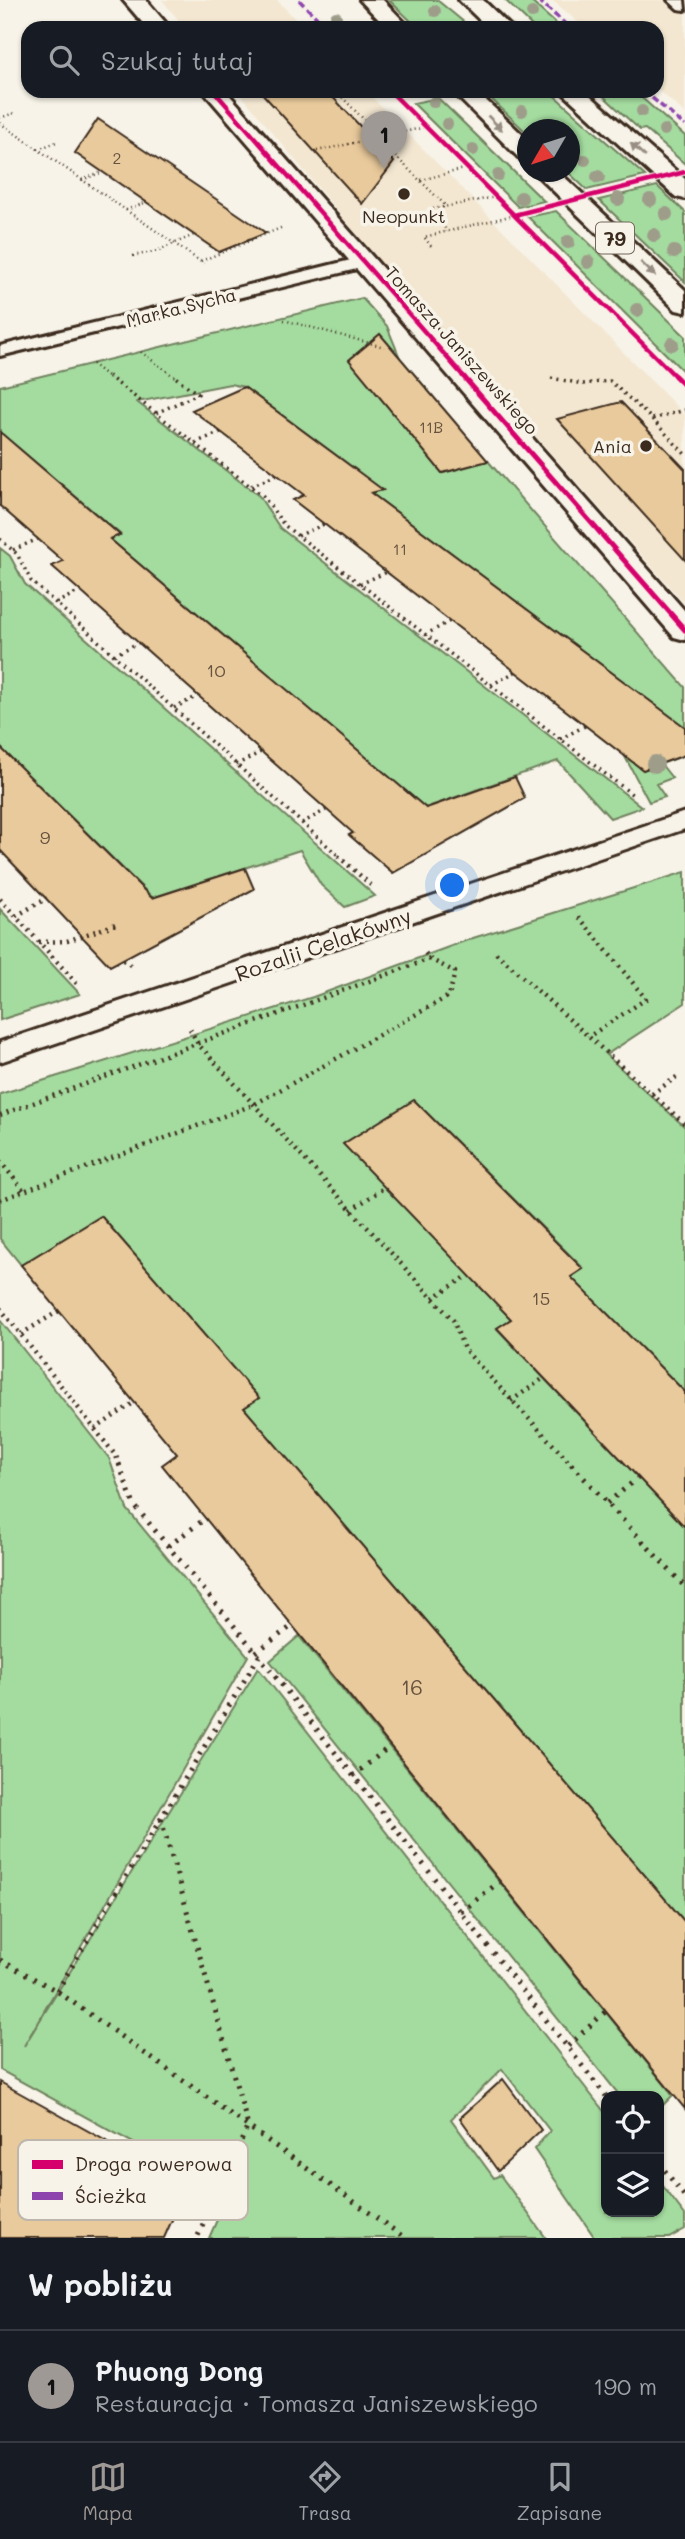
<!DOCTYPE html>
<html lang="pl">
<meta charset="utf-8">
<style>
:root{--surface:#171b24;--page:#20242c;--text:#f1f3f6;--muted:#9ea1a6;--line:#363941;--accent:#9f9995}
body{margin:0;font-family:Mali,sans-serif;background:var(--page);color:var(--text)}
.controls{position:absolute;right:21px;bottom:21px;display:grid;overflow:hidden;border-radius:14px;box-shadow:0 2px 5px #0004}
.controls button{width:63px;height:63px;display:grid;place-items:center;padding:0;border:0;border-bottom:2px solid var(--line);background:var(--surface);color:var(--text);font:35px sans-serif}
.compass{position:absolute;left:517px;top:119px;width:63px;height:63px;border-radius:50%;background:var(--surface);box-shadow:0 2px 5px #0004;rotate:231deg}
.you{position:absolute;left:453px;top:886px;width:24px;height:24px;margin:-18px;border:5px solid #fff;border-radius:50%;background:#1a73e8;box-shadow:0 0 0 10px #1a73e833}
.badge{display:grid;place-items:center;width:46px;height:46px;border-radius:50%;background:var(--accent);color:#111;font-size:23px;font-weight:700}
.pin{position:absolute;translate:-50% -58px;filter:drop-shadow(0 2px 4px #0008)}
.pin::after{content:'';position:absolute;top:37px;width:24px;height:21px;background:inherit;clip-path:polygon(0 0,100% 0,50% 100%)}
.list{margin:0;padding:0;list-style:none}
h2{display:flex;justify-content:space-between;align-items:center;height:91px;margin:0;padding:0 28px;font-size:30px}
h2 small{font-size:23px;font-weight:400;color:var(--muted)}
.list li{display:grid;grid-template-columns:46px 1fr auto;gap:21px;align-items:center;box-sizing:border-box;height:112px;padding:0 28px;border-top:2px solid var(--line)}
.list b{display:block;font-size:26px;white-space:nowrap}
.list p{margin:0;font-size:23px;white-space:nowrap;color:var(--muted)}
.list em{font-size:23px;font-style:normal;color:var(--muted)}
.icon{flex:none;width:38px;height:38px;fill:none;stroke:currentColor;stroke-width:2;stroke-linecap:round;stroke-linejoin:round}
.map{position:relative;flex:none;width:685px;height:2238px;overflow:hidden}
.search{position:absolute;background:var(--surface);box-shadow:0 2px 5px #0004;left:21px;right:21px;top:21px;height:77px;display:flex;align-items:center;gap:18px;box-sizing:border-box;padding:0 24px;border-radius:21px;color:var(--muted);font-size:26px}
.sheet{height:203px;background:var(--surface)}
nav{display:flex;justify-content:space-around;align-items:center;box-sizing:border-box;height:98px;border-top:2px solid var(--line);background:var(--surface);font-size:19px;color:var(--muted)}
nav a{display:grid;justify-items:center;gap:4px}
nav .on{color:var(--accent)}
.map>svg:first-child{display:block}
</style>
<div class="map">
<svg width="685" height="2238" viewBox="0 0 685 2238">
<rect width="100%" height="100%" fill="#f7f3e8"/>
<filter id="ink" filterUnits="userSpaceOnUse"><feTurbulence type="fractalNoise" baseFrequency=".0143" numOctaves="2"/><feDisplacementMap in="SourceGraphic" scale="14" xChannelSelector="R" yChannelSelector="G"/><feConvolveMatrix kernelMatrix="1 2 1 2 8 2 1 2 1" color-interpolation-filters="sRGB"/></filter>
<g filter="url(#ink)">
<path fill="#f3e7d1" d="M162 0H277L304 28H185Z
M552 0H685V113L657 89V28H585Z
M238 91H366L685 415V604L364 243Z"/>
<path fill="#a4db9f" stroke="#70825e" stroke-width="2" d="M389 0H437L471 28H418Z
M505 0H529L561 28H534Z
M483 91H549L645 176 587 190 568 172 570 130H528L527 133Z
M598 91H634L685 136V164L645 129 640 130Z
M438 98 544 201 518 207 413 103Z
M657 186 685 212V282L599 200Z
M556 211 685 336V373L528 217Z
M362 298 387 326 400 358 374 390 443 473 488 461 685 687V755L661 764 672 778 656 784 665 797 649 802 624 755 679 723 347 475 356 470 244 387 230 384 137 402 259 496 280 528 642 807 610 818 558 761 411 813 423 806 110 539 120 534 16 446 0 452V386Z
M0 548 10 556 25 584 375 896 345 907 321 885 300 850 145 900 151 896 0 747Z
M685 872V1003L606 1055 685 1127V1392L571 1277 583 1268 415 1101 469 1275 511 1319 497 1329 685 1527V1922L244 1408 259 1398 101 1216 21 1265 0 1239V1094L313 997 473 938Z
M0 909 80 994 0 1020Z
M0 1320 109 1458 127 1509 248 1656 24 2046 258 1668 606 2114V2212H659V2181L685 2215V2229L669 2238H595L534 2149 550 2131 502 2069 451 2119 494 2178 500 2175 546 2238H209L228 2195 0 2070Z
M299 1636 669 2090 672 2096 659 2109V2096H620L270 1661Z"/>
<path fill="#e9ca9c" stroke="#3b2a1e" stroke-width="2" d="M260 91H327L394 162 362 204Z
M98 119 266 233 219 252 75 153Z
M380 334 488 461 442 473 349 360Z
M244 387 383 490 371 493 685 727V755L643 770 293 500 304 495 192 410Z
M621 402 685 469V560L557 419Z
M0 432 120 535 110 539 426 808 515 777 525 798 393 873 349 835 353 833 52 566 63 561 0 506Z
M0 747 152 898 245 868 254 889 110 966 0 850Z
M414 1100 583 1269 571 1277 685 1392V1527L497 1328 511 1319 343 1144Z
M101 1216 259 1398 244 1408 685 1922V2109L162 1465 177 1454 21 1265Z
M503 2079 541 2130 498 2171 460 2118Z
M0 2082 187 2186 164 2238H0Z"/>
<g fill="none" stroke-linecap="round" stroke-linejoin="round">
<g stroke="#3b2a1e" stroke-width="6">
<path id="service" d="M668 0H684L685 10 678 9Z
M363 257 372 262 369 266 0 356V346Z
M685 812V829L0 1062V1042Z"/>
</g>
<g stroke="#3b2a1e" stroke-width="6">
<path id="minor" d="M123 0H146L170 28H147Z
M203 91H226L685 611V640L674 637Z"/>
</g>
<g stroke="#3b2a1e" stroke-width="6">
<path id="primary" d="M360 0H383L410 28H387Z
M459 0H483L512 28H488Z
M452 91H476L528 140V161L520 159Z
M561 91H585L685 179V199L676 197Z
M534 172H559L685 290V312L676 310Z"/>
</g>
<path stroke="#3b2a1e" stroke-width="2.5" stroke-dasharray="1 3.5" stroke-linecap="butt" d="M336 91 380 136
M0 118 17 112
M0 123 204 264
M38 149 59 141
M389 150 445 205 440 211 446 232
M317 151 426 127
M383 157 402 133
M82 180 103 172
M421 180 468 168
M433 209 496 197
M126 210 147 202
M431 246 424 237 514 215
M133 256 157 251 194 235
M201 261 283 227
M284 320 384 347
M141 352 176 378
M92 364 110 378"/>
<path stroke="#3b2a1e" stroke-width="3.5" stroke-dasharray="2 4.5" stroke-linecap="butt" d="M108 376 263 496 284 525 634 796
M551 378 583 384 610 381 652 419 685 410
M156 413 198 394 174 376
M652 419 685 454
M195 443 221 432
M251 486 277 475
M298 536 324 524
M0 539 17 554 31 581 340 857
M13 550 38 539
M360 584 387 572
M56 603 80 591
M425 635 450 621
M114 655 138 643
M491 685 515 672
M174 708 198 696
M560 739 585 726
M236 765 261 752
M302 823 326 810"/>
<path stroke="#3b2a1e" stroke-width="4.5" stroke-dasharray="2 5" stroke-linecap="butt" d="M338 856 372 886
M0 899 79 986
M16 916 47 898
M579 917 646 999 588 1037
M39 942 67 941 119 923
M496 953 685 1124
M123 960 133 967
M190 1029 198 1044 453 1320 464 1349 573 1466
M652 1094 678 1076
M0 1115 430 959
M0 1161 24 1191
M0 1200 253 1105 449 996 455 972 430 959 423 950
M351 1210 385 1187
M433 1298 469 1275
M0 1308 116 1456 120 1466
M21 1334 59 1311
M511 1401 544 1378
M95 1429 135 1402"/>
<path stroke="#3b2a1e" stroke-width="5" stroke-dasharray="2.5 7" stroke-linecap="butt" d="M119 1464 134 1505 259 1656 606 2096
M571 1464 685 1587
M607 1503 638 1478
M168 1546 205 1519
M256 1652 292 1626
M353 1776 390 1746
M161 1819 248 2126 197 2238
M461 1912 499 1882
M0 1960 57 1991 405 2238
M57 1991 259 1656
M568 2046 605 2012
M659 2163 685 2197"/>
<use href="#service" fill="#f7f3e8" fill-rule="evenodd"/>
<use href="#minor" fill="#f7f3e8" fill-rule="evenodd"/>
<use href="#primary" fill="#f7f3e8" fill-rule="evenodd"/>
<path stroke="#8e44ad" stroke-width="3.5" stroke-dasharray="7 3.5" stroke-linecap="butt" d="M299 0 327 28
M538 0 570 28
M644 91 685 126"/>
<g stroke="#f7f3e8" stroke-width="7">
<path id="cycleway-far1" d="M214 91 465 378
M390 91 677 378
M514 215 685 172"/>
</g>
<g stroke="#f7f3e8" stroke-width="9">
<path id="cycleway" d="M463 376 685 630
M675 376 685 386"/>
</g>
<use href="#cycleway-far1" stroke="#d6006c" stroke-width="4.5"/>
<use href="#cycleway" stroke="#d6006c" stroke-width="5"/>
</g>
<g fill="#9e9d8a">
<circle cx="435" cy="11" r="6"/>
<circle cx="532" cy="13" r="6"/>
<circle cx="336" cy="17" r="6"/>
<circle cx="434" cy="102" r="6"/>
<circle cx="522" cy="111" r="6"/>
<circle cx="642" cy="111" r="6"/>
<circle cx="447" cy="124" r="6"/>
<circle cx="664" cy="130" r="6"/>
<circle cx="473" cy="150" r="6"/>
<circle cx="585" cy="160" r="6"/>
<circle cx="498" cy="175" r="6"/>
<circle cx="598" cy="177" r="7"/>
<circle cx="521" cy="198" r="7"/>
<circle cx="618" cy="199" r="7"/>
<circle cx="650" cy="200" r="7"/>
<circle cx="666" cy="214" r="7"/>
<circle cx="654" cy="235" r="7"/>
<circle cx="568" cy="242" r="7"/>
<circle cx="674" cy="252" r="7"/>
<circle cx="588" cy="262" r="7"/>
<circle cx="637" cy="310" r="7"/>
<circle cx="672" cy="344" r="7"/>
<circle cx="655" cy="764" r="9"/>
</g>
<defs><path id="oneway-solid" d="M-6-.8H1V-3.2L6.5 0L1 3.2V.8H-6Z" transform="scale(1.75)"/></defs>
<g fill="#998e83">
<use href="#oneway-solid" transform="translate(495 123) rotate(45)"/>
<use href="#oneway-solid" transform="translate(638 150) rotate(-138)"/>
<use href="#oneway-solid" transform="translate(648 269) rotate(44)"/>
</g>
</g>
<g fill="#3b2a1e" stroke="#f7f3e8" stroke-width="2.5">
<circle cx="404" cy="194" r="7"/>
<circle cx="646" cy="446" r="7"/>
</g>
<g text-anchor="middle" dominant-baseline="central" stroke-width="7" stroke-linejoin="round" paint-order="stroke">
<g font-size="16" fill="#66523e">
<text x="117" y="157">2</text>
<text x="431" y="426">11B</text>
<text x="400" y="548">11</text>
</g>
<g font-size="18" fill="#3b2a1e" stroke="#f7f3e8">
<text x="404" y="216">Neopunkt</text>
<text x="632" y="446" text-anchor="end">Ania</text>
</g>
<g font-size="18" fill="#3b2a1e" stroke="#f7f3e8">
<text transform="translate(181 307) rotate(-14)">Marka Sycha</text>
<text transform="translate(462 350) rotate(48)">Tomasza Janiszewskiego</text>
</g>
<g font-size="18" fill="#66523e">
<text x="216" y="670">10</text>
<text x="45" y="837">9</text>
<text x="541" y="1298">15</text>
</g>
<rect fill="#f7f3e8" stroke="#73665b" stroke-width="2" x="596" y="222.5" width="38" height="31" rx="5"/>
<g font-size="19" font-weight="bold" fill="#3b2a1e">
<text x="615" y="238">79</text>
</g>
<g font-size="21" fill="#3b2a1e" stroke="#f7f3e8">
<text transform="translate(323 944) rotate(-19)">Rozalii Celakówny</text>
</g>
<g font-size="21" fill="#66523e">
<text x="412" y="1686">16</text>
</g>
</g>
<rect x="18" y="2140" width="230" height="80" rx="10" fill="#f7f3e8" stroke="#bfb7ab" stroke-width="2"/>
<rect x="32" y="2160" width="31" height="9" fill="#d6006c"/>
<rect x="32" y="2192" width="31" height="8" fill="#8e44ad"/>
<g font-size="19" fill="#3b2a1e">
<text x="75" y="2171">Droga rowerowa</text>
<text x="75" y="2203">Ścieżka</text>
</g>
</svg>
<div class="controls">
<button><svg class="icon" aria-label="locate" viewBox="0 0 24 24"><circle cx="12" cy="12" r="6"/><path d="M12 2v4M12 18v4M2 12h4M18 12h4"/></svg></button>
<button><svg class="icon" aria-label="layers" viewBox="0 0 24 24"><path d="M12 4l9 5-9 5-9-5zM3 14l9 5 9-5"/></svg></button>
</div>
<svg class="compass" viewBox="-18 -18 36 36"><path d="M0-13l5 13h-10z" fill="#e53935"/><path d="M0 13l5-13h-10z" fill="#9ea1a6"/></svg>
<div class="you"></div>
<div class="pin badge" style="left:384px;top:169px">1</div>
<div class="search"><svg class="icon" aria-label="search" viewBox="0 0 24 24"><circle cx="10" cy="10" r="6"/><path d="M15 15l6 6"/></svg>Szukaj tutaj</div>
</div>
<section class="sheet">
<h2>W pobliżu<small></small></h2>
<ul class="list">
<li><span class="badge">1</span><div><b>Phuong Dong</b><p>Restauracja · Tomasza Janiszewskiego</p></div><em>190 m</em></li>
</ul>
</section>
<nav>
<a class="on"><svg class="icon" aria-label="map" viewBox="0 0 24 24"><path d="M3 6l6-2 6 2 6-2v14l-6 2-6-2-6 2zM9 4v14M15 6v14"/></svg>Mapa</a>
<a><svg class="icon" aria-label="directions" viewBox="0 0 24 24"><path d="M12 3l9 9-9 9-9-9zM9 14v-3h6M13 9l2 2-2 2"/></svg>Trasa</a>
<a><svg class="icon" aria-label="saved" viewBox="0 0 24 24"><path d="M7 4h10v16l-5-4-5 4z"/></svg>Zapisane</a>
</nav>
